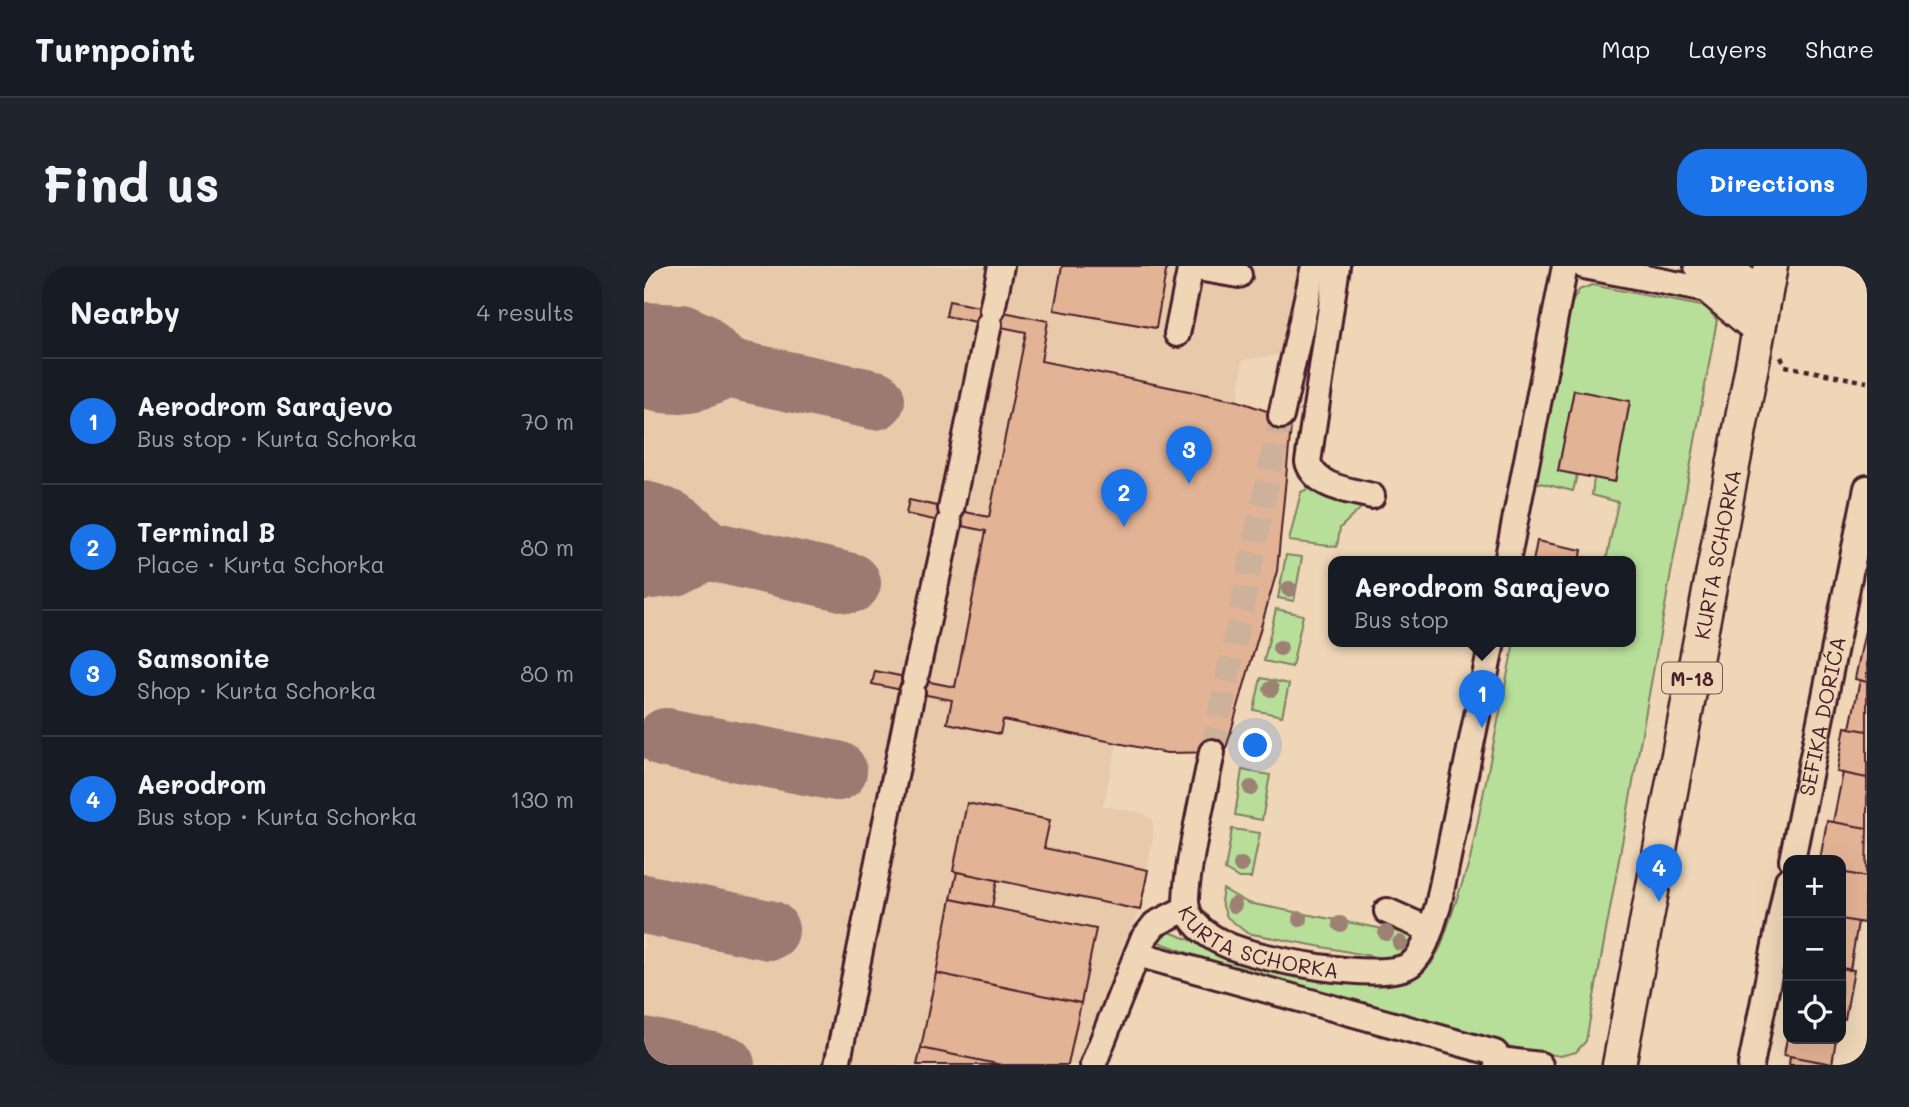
<!DOCTYPE html>
<meta charset="utf-8">
<style>
:root{--surface:#171b24;--page:#20242c;--text:#f1f3f6;--muted:#9ea1a6;--line:#363941;--accent:#1a73e8}
body{margin:0;font-family:Mali,sans-serif;background:var(--page);color:var(--text)}
.controls{position:absolute;right:21px;bottom:21px;display:grid;overflow:hidden;border-radius:14px;box-shadow:0 7px 28px #0002}
.controls button{width:63px;height:63px;display:grid;place-items:center;padding:0;border:0;border-bottom:2px solid var(--line);background:var(--surface);color:var(--text);font:35px sans-serif}
.you{position:absolute;left:612px;top:480px;width:24px;height:24px;margin:-18px;border:5px solid #fff;border-radius:50%;background:#1a73e8;box-shadow:0 0 0 10px #1a73e833}
.badge{display:grid;place-items:center;width:46px;height:46px;border-radius:50%;background:var(--accent);color:#fff;font-size:23px;font-weight:700}
.pin{position:absolute;translate:-50% -58px;filter:drop-shadow(0 2px 4px #0008)}
.pin::after{content:'';position:absolute;top:37px;width:24px;height:21px;background:inherit;clip-path:polygon(0 0,100% 0,50% 100%)}
.popup{position:absolute;left:684px;top:290px;width:308px;height:91px;box-sizing:border-box;display:grid;place-content:center;border-radius:14px;background:var(--surface);filter:drop-shadow(0 2px 5px #0005);font-size:23px;white-space:nowrap;color:var(--muted)}
.popup b{font-size:26px;color:var(--text)}
.popup::after{content:'';position:absolute;left:50%;top:100%;margin-left:-14px;border:14px solid transparent;border-top-color:var(--surface)}
.list{margin:0;padding:0;list-style:none}
h2{display:flex;justify-content:space-between;align-items:center;height:91px;margin:0;padding:0 28px;font-size:30px}
h2 small{font-size:23px;font-weight:400;color:var(--muted)}
.list li{display:grid;grid-template-columns:46px 1fr auto;gap:21px;align-items:center;box-sizing:border-box;height:126px;padding:0 28px;border-top:2px solid var(--line)}
.list b{display:block;font-size:26px;white-space:nowrap}
.list p{margin:0;font-size:23px;white-space:nowrap;color:var(--muted)}
.list em{font-size:23px;font-style:normal;color:var(--muted)}
.icon{flex:none;width:38px;height:38px;fill:none;stroke:currentColor;stroke-width:2;stroke-linecap:round;stroke-linejoin:round}
.map{position:relative;flex:none;width:1223px;height:799px;overflow:hidden;border-radius:28px}
header{display:flex;align-items:center;gap:42px;box-sizing:border-box;height:98px;padding:0 35px;background:var(--surface);border-bottom:2px solid var(--line)}
header strong{font-size:33px}
nav{display:flex;gap:38px;margin-inline-start:auto;font-size:24px}
.intro{display:flex;align-items:center;justify-content:space-between;box-sizing:border-box;height:168px;padding:0 42px}
h1{margin:0;font-size:49px}
.button{padding:18px 32px;border-radius:28px;background:var(--accent);color:#fff;font-size:24px;font-weight:700}
main{display:flex;gap:42px;padding:0 42px}
aside{flex:1;background:var(--surface);border-radius:28px;box-shadow:0 7px 28px #0002}
.map>svg:first-child{display:block}
</style>
<header>
<strong>Turnpoint</strong>
<nav><a>Map</a><a>Layers</a><a>Share</a></nav>
</header>
<div class="intro"><h1>Find us</h1><a class="button">Directions</a></div>
<main>
<aside>
<h2>Nearby<small>4 results</small></h2>
<ul class="list">
<li><span class="badge">1</span><div><b>Aerodrom Sarajevo</b><p>Bus stop · Kurta Schorka</p></div><em>70 m</em></li>
<li><span class="badge">2</span><div><b>Terminal B</b><p>Place · Kurta Schorka</p></div><em>80 m</em></li>
<li><span class="badge">3</span><div><b>Samsonite</b><p>Shop · Kurta Schorka</p></div><em>80 m</em></li>
<li><span class="badge">4</span><div><b>Aerodrom</b><p>Bus stop · Kurta Schorka</p></div><em>130 m</em></li>
</ul>
</aside>
<div class="map">
<svg width="1223" height="799" viewBox="0 0 1223 799">
<rect width="100%" height="100%" fill="#eed6b7"/>
<filter id="ink" filterUnits="userSpaceOnUse"><feTurbulence type="fractalNoise" baseFrequency=".0143" numOctaves="2"/><feDisplacementMap in="SourceGraphic" scale="14" xChannelSelector="R" yChannelSelector="G"/><feConvolveMatrix kernelMatrix="1 2 1 2 8 2 1 2 1" color-interpolation-filters="sRGB"/></filter>
<g filter="url(#ink)">
<path fill="#e8c9aa" d="M0 0H654L638 88 599 94 594 135 523 487 473 477 459 540 498 547 509 554V570L496 644 475 688 439 799H0Z"/>
<path fill="#b8df9a" stroke="#817f62" stroke-width="2" d="M948 19 1062 41 1073 54 942 775 932 786 916 790 829 774 660 729 509 674 517 663 620 701 743 719 767 712 787 698 797 680 826 594 870 376H987V296H940L941 291 962 295 974 236 948 229 950 212 971 216 986 136 930 124 914 205 933 209 929 225 892 216 926 40 935 24Z
M666 222 719 235 717 242 696 262 693 281 645 275 657 226Z
M642 289 658 291 650 335 634 332Z
M632 343 659 349 648 401 620 395Z
M617 412 645 418 638 450 610 444Z
M598 504 626 509 618 554 591 549Z
M588 563 616 567 607 612H595L581 604Z
M579 623 604 637 776 670C769 684 757 687 743 693L603 667 583 651 577 635Z"/>
<g fill="none" stroke-linecap="round" stroke-linejoin="round">
<path stroke="#9c7a71" stroke-width="60" d="M0 66 37 68 55 76 82 102 231 134
M0 112C30 124 55 116 82 102
M0 245C27 251 44 264 62 284L31 300 0 304
M62 284 207 317
M22 472 193 505
M0 638 125 664
M0 781 81 799"/>
</g>
<path fill="#e3b395" stroke="#4a1f2b" stroke-width="2" d="M418 0H523L512 62 410 44Z
M305 35 404 55 397 95 594 135 637 150 647 160 633 305 581 486 523 487 359 454 356 468 303 457 308 434 228 418 231 405 311 421 342 265 262 248 265 234 345 251 382 66 302 50Z
M930 124 986 135 971 216 914 205Z
M893 275 938 284 936 296H889Z
M1221 365 1223 366V416L1211 413Z
M1216 414 1223 416V465L1206 462Z
M1201 461 1223 465V512L1193 506Z
M1199 507 1223 512V562L1189 556Z
M323 537 406 554 400 582 504 604 496 644 309 605Z
M1183 555 1223 562 1222 611 1197 606V594H1176Z
M313 606 353 614 348 641 307 633Z
M1197 606 1223 611 1220 657 1197 653Z
M307 633 452 663 437 737 292 707Z
M1197 653 1214 656 1206 704 1197 702Z
M1197 702 1210 704 1201 753 1197 752Z
M292 707 437 737 424 799H358L277 782Z
M1144 766V773H1192L1188 798 1140 789Z
M277 782 358 799H273Z
M1146 790 1194 799H1145Z"/>
<g fill="none" stroke-linecap="round" stroke-linejoin="round">
<path stroke="#cdb19b" stroke-width="24" stroke-dasharray="24 12" stroke-linecap="butt" d="M568 486 637 150"/>
<g stroke="#4a1f2b" stroke-width="30">
<g id="minor">
<path d="M693 0 664 196C672 222 705 224 728 230"/>
<path d="M940 0 1093 30 1121 26 1095 8 1053 0"/>
<path d="M547 1 595 9"/>
<path d="M348 44 357 0"/>
<path d="M533 68 547 0"/>
<path d="M637 150 670 0"/>
<path d="M307 243 345 58"/>
<path d="M863 296 921 0"/>
<path d="M271 413 305 257"/>
<path id="s1" d="M568 486C563 514 537 621 543 643 548 659 566 671 581 678 612 693 741 718 767 698 782 686 788 657 794 640L848 376"/>
<path id="s2" d="M1148 594 1223 222"/>
<path d="M743 645 786 664"/>
<path d="M493 688 851 787 856 794"/>
<path d="M193 799 268 426"/>
<path d="M449 799 499 673 511 658 543 642"/>
<path d="M853 799 856 794 896 799"/>
<path d="M1107 799 1144 614"/>
</g>
</g>
<g stroke="#4a1f2b" stroke-width="37">
<g id="major">
<path d="M1072 4 1079 0"/>
<path d="M1069 25 1115 63"/>
<path id="s3" d="M975 799 1127 0"/>
</g>
</g>
<path stroke="#4a1f2b" stroke-width="4.5" stroke-dasharray="5 5" stroke-linecap="butt" d="M1137 91 1141 100 1223 116"/>
<use href="#minor" stroke="#eed6b7" stroke-width="24"/>
<use href="#major" stroke="#eed6b7" stroke-width="32"/>
</g>
<g fill="#9d8173">
<circle cx="645" cy="323" r="8"/>
<circle cx="636" cy="382" r="8"/>
<circle cx="627" cy="423" r="8"/>
<circle cx="607" cy="522" r="8"/>
<circle cx="597" cy="599" r="8"/>
<circle cx="590" cy="639" r="8"/>
<circle cx="656" cy="653" r="8"/>
<circle cx="696" cy="658" r="8"/>
<circle cx="742" cy="667" r="8"/>
<circle cx="756" cy="677" r="8"/>
</g>
</g>
<g text-anchor="middle" dominant-baseline="central" stroke-width="6" stroke-linejoin="round" paint-order="stroke">
<rect fill="#eed6b7" stroke="#7b5655" stroke-width="2" x="1018" y="396.5" width="60" height="31" rx="5"/>
<g font-size="19" font-weight="bold" fill="#4a1f2b">
<text x="1048" y="412">M-18</text>
</g>
<g font-size="21" fill="#4a1f2b" stroke="#eed6b7">
<text stroke="none"><textPath href="#s3" startOffset="520">KURTA SCHORKA</textPath></text>
<text stroke="none"><textPath href="#s2" startOffset="147">ŠEFIKA DORIĆA</textPath></text>
<text stroke="none"><textPath href="#s1" startOffset="243">KURTA SCHORKA</textPath></text>
</g>
</g>
</svg>
<div class="controls">
<button>+</button>
<button>−</button>
<button><svg class="icon" aria-label="locate" viewBox="0 0 24 24"><circle cx="12" cy="12" r="6"/><path d="M12 2v4M12 18v4M2 12h4M18 12h4"/></svg></button>
</div>
<div class="you"></div>
<div class="pin badge" style="left:838px;top:462px">1</div>
<div class="popup"><b>Aerodrom Sarajevo</b>Bus stop</div>
<div class="pin badge" style="left:480px;top:261px">2</div>
<div class="pin badge" style="left:545px;top:218px">3</div>
<div class="pin badge" style="left:1015px;top:636px">4</div>
</div>
</main>
